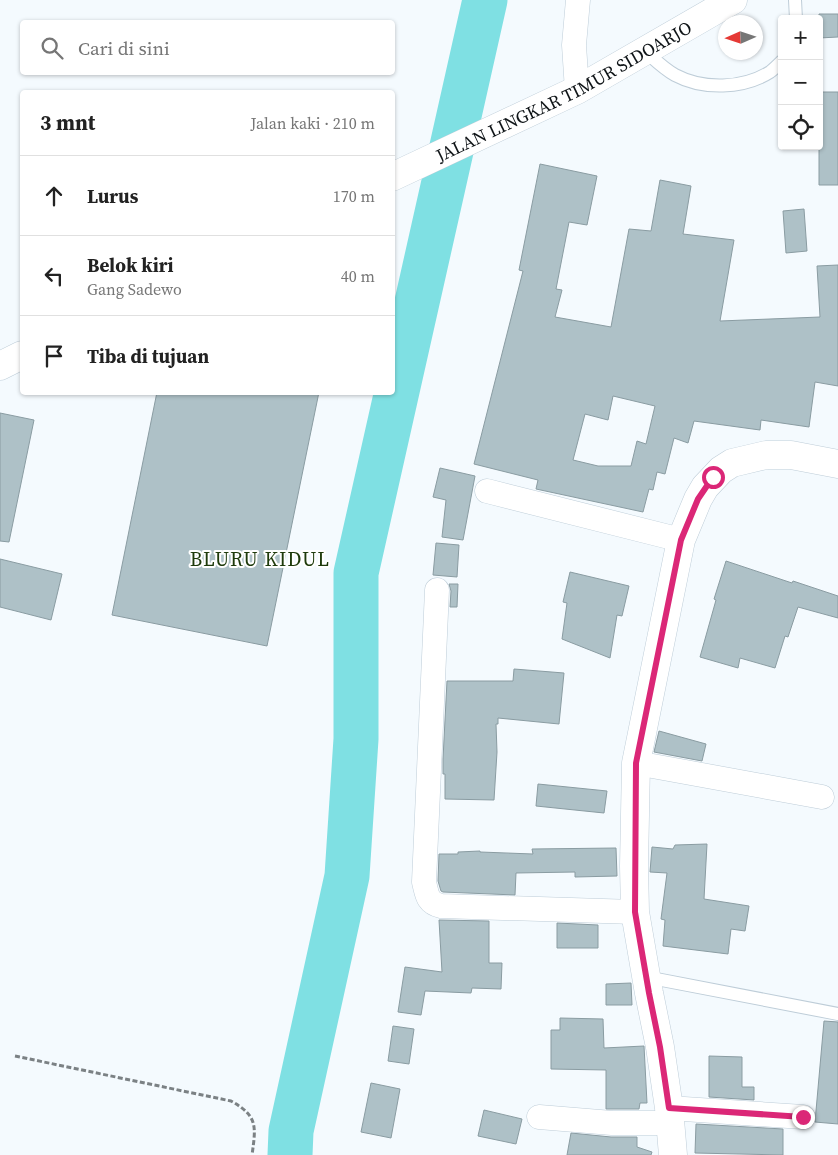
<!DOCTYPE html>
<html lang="id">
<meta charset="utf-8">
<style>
:root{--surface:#fff;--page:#f2f2f2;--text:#222;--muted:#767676;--line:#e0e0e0}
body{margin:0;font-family:"Source Serif 4",serif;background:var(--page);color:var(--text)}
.controls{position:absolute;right:15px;top:15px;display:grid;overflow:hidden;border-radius:5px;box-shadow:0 1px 4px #0004}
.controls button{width:45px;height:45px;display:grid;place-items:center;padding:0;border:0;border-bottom:1px solid var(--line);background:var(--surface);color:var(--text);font:25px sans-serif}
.compass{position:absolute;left:718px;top:15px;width:45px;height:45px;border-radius:50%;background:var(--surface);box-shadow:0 1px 4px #0004;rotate:267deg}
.stop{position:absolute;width:15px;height:15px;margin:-11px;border:4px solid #db2777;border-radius:50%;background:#fff}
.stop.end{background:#db2777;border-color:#fff;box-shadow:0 1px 5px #0008}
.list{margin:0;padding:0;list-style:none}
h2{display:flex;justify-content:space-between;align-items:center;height:65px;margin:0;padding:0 20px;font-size:21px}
h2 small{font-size:16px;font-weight:400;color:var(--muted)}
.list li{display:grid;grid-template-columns:32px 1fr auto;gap:15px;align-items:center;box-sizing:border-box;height:80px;padding:0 20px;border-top:1px solid var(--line)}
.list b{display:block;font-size:19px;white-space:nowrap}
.list p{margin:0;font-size:16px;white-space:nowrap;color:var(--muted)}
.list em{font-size:16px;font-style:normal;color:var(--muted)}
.icon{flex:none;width:28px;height:28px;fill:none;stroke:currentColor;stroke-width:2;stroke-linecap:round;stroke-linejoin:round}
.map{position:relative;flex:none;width:838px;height:1155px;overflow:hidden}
.search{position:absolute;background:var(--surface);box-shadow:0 1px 4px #0004;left:20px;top:20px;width:375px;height:55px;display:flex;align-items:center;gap:12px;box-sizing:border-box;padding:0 18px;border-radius:5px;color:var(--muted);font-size:19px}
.panel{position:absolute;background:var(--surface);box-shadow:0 1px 4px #0004;left:20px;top:90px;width:375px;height:305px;border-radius:5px}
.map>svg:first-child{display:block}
</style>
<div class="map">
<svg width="838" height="1155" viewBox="0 0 838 1155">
<rect width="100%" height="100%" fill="#f4fafe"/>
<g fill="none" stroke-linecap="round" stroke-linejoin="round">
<path stroke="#7fe0e3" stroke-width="45" d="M290 1155 291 1131 347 876 356 739V573L485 0"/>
</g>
<path fill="#aec1c7" stroke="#8a9ca2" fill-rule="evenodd" d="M819 14H838V37L819 38Z
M819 92H838V185H819Z
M540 164 597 176 587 225 569 222 556 289 562 290 555 317 611 327 629 229 651 231 660 180 691 186 683 234 734 240 720 321 820 317 817 266 838 265V386L815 382 809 427 761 420 760 430 694 421 688 443 674 438 665 474 657 472 653 490 649 489 643 512 536 489 538 480 474 464 523 271 519 270ZM613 396 655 406 646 444 637 441 631 466H598L573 460 585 414 608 420Z
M804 209 807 251 786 253 783 211Z
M157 392H319L267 646 112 615Z
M0 413 34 420 9 542 0 541Z
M440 468 475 476 463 540 442 537 446 500 433 497Z
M436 543 459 545 457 577 433 575Z
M0 559 62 574 51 620 0 607Z
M726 561 792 583 793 581 838 596V618L798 607 788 637 785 636 775 668 740 658 738 668 700 657 716 600 714 599Z
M570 572 629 586 622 616 617 615 610 658 562 639 567 603 563 602Z
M449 584H458L457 607H450L451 591Z
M514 669 564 673 559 724 498 718V724H496L497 752 494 800 445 799V774H443V759L447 681H513Z
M659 731 706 744 702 761 654 752Z
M538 784 607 791 604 813 536 806Z
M707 844 704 899 749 906 745 931 731 929 728 954 663 946 665 920 661 919 667 873 650 872 652 847 673 849 675 845Z
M616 848 617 876 575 877V872L516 873 515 895 443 892 441 891 438 881 439 854H458V852L480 851V852L533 854 532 849Z
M439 920 489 921V963H502L501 989 472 988 471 993 425 991 421 1015 398 1012 405 967 442 972Z
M557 923 598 925V948H557Z
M631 983 632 1005H606V984Z
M560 1018 603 1019 604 1048 644 1046 647 1103H640L639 1109H606V1070L551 1069V1030H560Z
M824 1021 838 1022V1124L815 1122Z
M393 1026 414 1029 409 1064 388 1061Z
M709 1056 742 1057V1087H754V1100L709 1097Z
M371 1083 400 1089 391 1138 361 1132Z
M484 1110 522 1119 516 1144 478 1136Z
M696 1124 783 1129V1155L695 1153Z
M571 1133 611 1137H637V1147L652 1152 651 1155H567Z"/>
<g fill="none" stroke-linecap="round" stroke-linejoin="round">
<g stroke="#becdd8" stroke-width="14">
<path id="service" d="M795 0 796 19
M645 51C654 59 664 69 675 75 703 90 743 89 770 72 774 69 778 65 782 61
M646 977 838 1014"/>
</g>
<g stroke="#becdd8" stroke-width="25">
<path id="minor" d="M577 90 574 45 578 0
M487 491 681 540
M437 590 424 882C427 894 427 903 441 906L635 912
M636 763 822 797
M669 1108 803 1117
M539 1117 612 1123H670"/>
</g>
<g stroke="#becdd8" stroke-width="29">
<path id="tertiary" d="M673 1155 669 1108 660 1047 649 993 635 912 634 866 636 763 681 540 698 499 705 487 721 470 732 463 766 455H791L838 464"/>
</g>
<g stroke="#becdd8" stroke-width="29">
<g id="secondary">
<path id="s1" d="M392 177 577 90 733 0"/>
<path d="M0 366 22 355"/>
</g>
</g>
<path stroke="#7b8184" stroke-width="3" stroke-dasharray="5 2.5" stroke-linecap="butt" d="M15 1056 231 1101C258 1116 256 1126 252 1155"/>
<use href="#service" stroke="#fff" stroke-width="12"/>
<use href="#minor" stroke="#fff" stroke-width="24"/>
<use href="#tertiary" stroke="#fff" stroke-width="28"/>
<use href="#secondary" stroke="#fff" stroke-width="28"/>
</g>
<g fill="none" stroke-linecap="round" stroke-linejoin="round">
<path stroke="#db2777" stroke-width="6" d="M713 477 698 499 681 540 636 763 635 912 649 993 660 1047 669 1108 803 1117"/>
</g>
<g text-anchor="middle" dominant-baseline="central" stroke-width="4" stroke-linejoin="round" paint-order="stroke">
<g font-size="18" fill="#0f1417" stroke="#fff">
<text stroke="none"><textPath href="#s1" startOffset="192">JALAN LINGKAR TIMUR SIDOARJO</textPath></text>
</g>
<g font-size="20" letter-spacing="1" fill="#1e3a0b" stroke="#fff">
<text x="260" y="559">BLURU KIDUL</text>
</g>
</g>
</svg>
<div class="controls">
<button>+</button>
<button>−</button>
<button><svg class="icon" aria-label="locate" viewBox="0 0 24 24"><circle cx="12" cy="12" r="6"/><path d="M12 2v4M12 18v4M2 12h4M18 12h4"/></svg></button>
</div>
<svg class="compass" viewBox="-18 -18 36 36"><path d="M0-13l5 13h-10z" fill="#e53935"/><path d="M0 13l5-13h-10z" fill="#767676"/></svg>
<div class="stop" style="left:713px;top:477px"></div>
<div class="stop end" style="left:803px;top:1117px"></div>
<div class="search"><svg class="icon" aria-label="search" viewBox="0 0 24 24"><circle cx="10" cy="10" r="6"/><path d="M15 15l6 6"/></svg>Cari di sini</div>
<section class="panel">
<h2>3 mnt<small>Jalan kaki · 210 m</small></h2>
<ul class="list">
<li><svg class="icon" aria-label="ahead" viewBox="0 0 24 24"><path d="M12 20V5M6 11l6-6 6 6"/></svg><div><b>Lurus</b></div><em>170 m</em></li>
<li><svg class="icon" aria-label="left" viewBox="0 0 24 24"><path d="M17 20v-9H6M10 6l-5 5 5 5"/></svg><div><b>Belok kiri</b><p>Gang Sadewo</p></div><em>40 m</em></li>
<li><svg class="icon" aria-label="arrive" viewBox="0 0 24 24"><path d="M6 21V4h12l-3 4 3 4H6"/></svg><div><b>Tiba di tujuan</b></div></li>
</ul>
</section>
</div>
